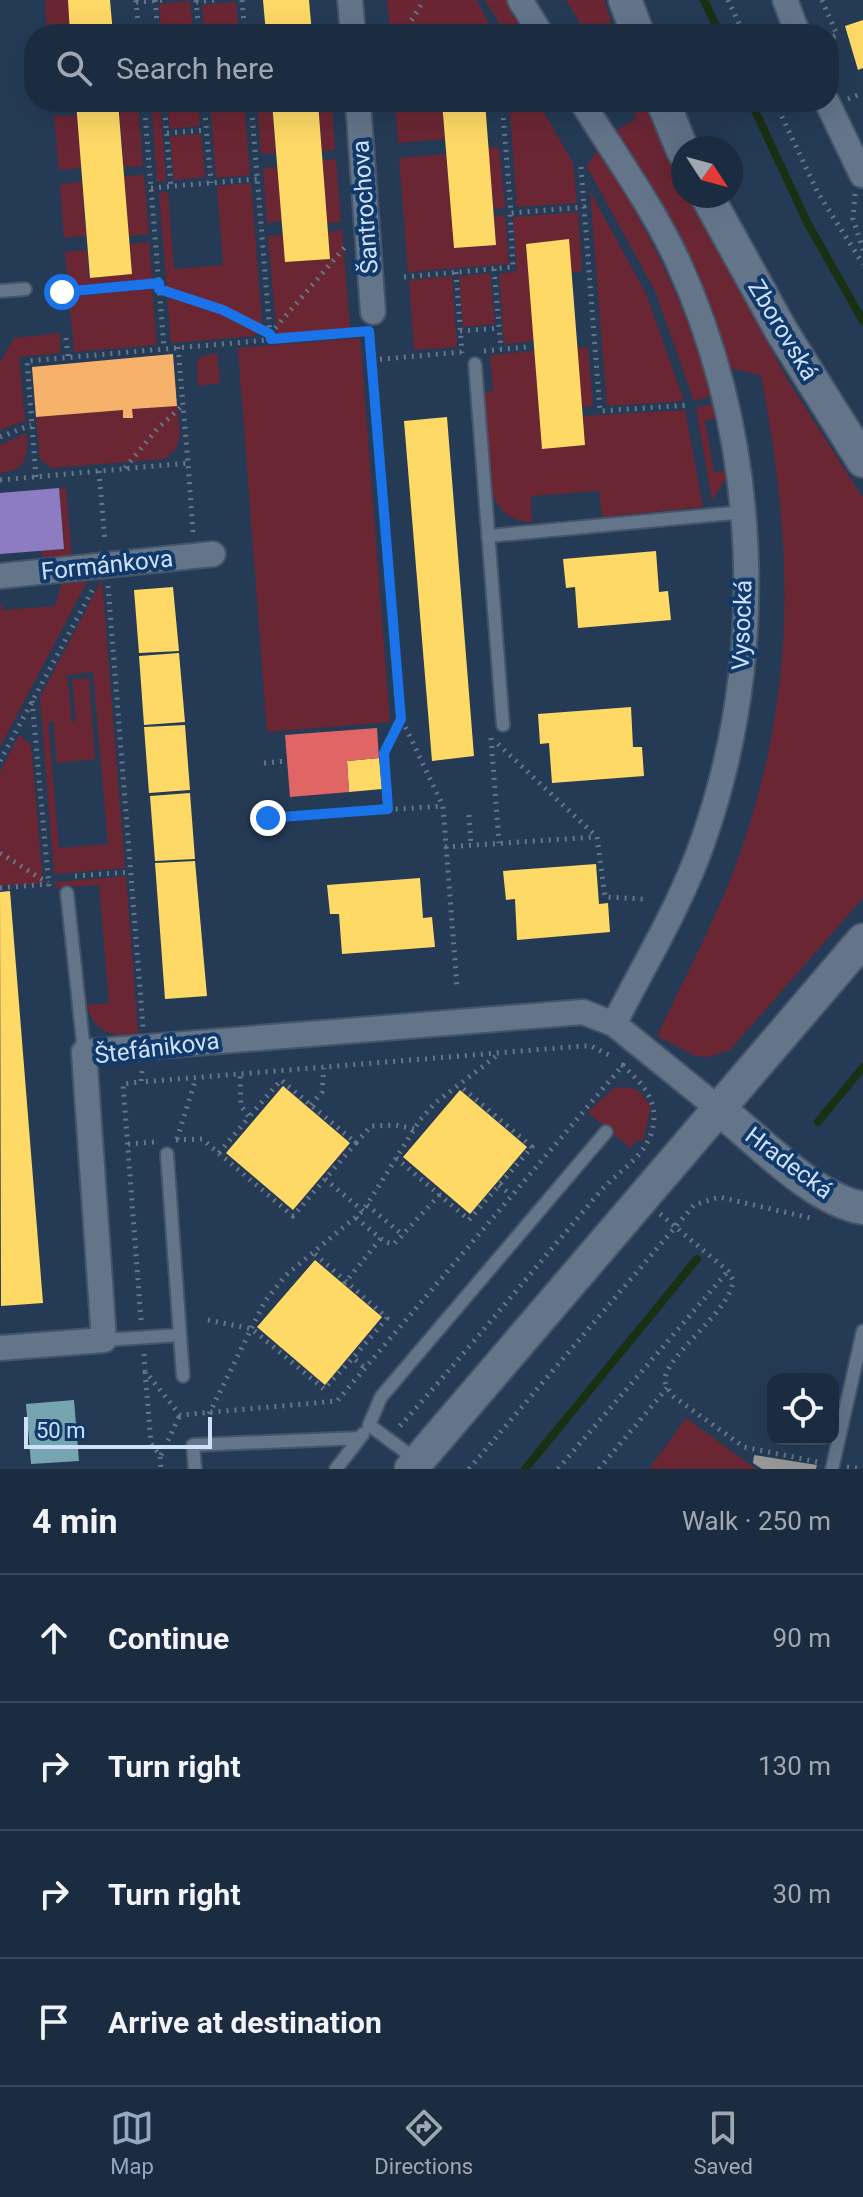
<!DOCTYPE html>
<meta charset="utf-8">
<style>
:root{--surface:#1c2c40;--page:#29384b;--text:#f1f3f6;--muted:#a0a7b1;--line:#3a4859;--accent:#94a7c0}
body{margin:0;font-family:Roboto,sans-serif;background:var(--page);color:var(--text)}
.controls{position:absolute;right:24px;bottom:24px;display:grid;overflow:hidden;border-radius:16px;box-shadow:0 8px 32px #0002}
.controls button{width:72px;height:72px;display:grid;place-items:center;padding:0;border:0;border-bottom:2px solid var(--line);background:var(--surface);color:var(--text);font:40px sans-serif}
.compass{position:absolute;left:671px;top:136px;width:72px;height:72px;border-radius:50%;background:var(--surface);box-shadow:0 8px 32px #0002;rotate:126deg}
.scale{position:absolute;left:24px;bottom:20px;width:188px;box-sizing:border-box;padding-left:8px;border:4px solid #cfe1f9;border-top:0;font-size:22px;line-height:28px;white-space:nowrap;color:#cfe1f9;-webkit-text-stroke:6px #113969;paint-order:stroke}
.stop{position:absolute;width:24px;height:24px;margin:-18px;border:6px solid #1a73e8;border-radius:50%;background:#fff}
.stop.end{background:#1a73e8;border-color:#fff;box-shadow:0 2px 8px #0008}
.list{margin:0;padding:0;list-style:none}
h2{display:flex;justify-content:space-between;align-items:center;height:104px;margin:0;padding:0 32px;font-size:34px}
h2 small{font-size:26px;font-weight:400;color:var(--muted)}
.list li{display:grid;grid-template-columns:52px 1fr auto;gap:24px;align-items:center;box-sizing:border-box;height:128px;padding:0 32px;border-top:2px solid var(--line)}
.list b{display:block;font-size:30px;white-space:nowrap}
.list em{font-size:26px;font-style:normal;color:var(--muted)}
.icon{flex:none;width:44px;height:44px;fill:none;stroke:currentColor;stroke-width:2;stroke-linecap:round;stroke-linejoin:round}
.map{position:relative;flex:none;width:863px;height:1469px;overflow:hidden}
.search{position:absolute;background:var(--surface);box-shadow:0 8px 32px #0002;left:24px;right:24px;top:24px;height:88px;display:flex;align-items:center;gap:20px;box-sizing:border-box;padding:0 28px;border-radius:32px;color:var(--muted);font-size:30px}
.sheet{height:616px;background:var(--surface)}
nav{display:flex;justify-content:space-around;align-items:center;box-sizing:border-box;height:112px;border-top:2px solid var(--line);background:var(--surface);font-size:22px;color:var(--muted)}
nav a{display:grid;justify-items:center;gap:4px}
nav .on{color:var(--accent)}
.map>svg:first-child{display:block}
</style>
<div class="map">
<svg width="863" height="1469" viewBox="0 0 863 1469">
<rect width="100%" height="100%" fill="#253b55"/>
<path fill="#6b2634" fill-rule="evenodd" d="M45 0H68L70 31 47 33Z
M387 0H476L489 23 490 34H390Z
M485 0H508L528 34H506Z
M566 0H604L615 34H587Z
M190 1 193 34H161L159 4Z
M236 2 239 34H204L202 5Z
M151 102H160L166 181 157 182Z
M167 102H198L200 126 170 129Z
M210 102H244L250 175 216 178Z
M257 102H272L276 153 261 154Z
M318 102H332L335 150 322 151Z
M395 102H442L445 139 398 143Z
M509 102H538L573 163 577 203 517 207Z
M627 102H643L683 186V196H688L787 379 863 498V898L730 1050 709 1057 695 1056 657 1036C684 979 714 923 736 865 798 694 794 551 761 375L728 368 723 349 613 132 637 118Z
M138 107 143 166 124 167 119 109Z
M77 115 81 168 59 170 54 116Z
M201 134 205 177 174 180 170 136Z
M499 147 505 208 494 209 488 148Z
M598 148C650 234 684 298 712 396L694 401 655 291 587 167Z
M446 154 454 248 496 245 494 216 505 215 509 264 408 272 399 158Z
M336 159 341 222 327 223 322 160Z
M277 167 282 221 267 223 263 168Z
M144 175 149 234 129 236 124 176Z
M82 182 86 236 64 238 60 184Z
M251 183 262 324 254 336 171 343 159 193 168 192 174 269 223 265 217 186Z
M590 191 646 294 684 401 607 406Z
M578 212 582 271 571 272 568 240 526 244 534 341 504 344 499 274 517 271 513 217Z
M342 230 350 328 277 334 268 236 283 235 286 262 330 259 328 232Z
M149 242 152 279 68 286 65 252 87 250 89 278 132 274 130 244Z
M490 273 495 324 463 327 459 276Z
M452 276 457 347 414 350 409 280Z
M152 289 157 345 74 352 69 297Z
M60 333V353L19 357 25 421 0 430V363L14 338Z
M360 338 390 722 267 732 238 348Z
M588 347 593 406 582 407 577 348Z
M534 351 543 449 585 445 583 416 685 410 703 507 602 517 599 491 531 496 532 522C511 522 497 510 491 489L484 392 493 391 490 355Z
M217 353 220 383 198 386 197 362 202 356Z
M714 403 717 418 705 421 714 473 727 470 728 475 712 501 696 408Z
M177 406C179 427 186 449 163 459L52 468 40 459 36 417 123 410 124 418H132V409Z
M27 433C28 457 26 471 0 473V445Z
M66 487 72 561 15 566V562L43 560 42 551 64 549 59 488Z
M92 572 0 747V603L4 610 55 606 64 575Z
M102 580 125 868 54 874 40 697ZM93 672 108 844 59 848 48 722H53L57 763 95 759 89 678 72 679 76 721 72 722 67 675Z
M19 735 31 745 43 883 0 886V772Z
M126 876 138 1035C113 1037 94 1033 87 1005L109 1003 99 885 55 888V882Z
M626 1087 638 1090 651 1107 643 1140 636 1141 630 1148 588 1112 614 1088Z
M686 1418 756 1469H649Z"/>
<path fill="#ffd966" d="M68 0H110L113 34H70Z
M263 0H309L312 34H266Z
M863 20V68L858 70 845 26Z
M76 102H118L132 274 90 278Z
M272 102H318L330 259 285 262Z
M442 102H485L496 245 454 248Z
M569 239 585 445 542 449 526 244Z
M447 417 474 756 432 761 404 421Z
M656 551 659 592 668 591 671 620 578 628 575 587 566 588 563 559Z
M173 587 179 651 139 653 134 590Z
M179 653 185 722 144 725 139 656Z
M631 707 633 747H642L644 776 552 783 549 743 540 744 538 714Z
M185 725 190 790 149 793 144 727Z
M379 758 382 789 349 792 347 761Z
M190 793 195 859 155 861 150 796Z
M195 861 207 996 165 999 155 863Z
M596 864 599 904 608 903 610 932 517 940 515 899 506 900 503 871Z
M420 878 423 918 432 917 435 947 342 954 339 914H330L327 885Z
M10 891 43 1303 1 1306 0 892Z
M283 1086 350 1143 293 1210 226 1153Z
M460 1090 527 1147 470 1214 403 1157Z
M315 1260 382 1317 325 1385 257 1327Z"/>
<path fill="#e06666" d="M377 728 379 758 347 761 349 792 290 797 285 735Z"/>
<path fill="#8e7cc3" d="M59 488 64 549 0 554V493Z"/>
<path fill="#f6b26b" d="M173 354 177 406 132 409 133 418H123V410L36 417 32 367Z"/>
<path fill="#76a5af" d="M74 1400 79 1461 31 1464 26 1404Z"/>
<path fill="#999" d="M754 1455 817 1465 816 1469H762L753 1463Z"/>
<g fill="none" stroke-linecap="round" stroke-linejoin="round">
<path stroke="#1a3013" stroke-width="8" d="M704 0 720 34
M751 102 808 224 863 321
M818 1122 863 1067
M525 1469 697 1259"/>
<g stroke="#455569" stroke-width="16">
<path id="lane" d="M0 291 25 289
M475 364 503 725
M488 536 744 512
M67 893 84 1052
M180 1335 183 1376
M104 1340 180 1335 167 1154
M418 1461 369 1425 381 1397 606 1132
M195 1469 193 1445 360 1438
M336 1469 363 1434
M832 1469 863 1331"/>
</g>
<g stroke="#455569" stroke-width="28">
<path id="street" d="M350 0 353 34
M520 0 541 34
M785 0 798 34
M358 102 373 312
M582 102C615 155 653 207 679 264 759 442 768 653 704 838 682 903 645 963 614 1024L719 1109
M827 102 862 175
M0 576 213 554
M0 1348 104 1340 84 1052 583 1012 614 1024"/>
</g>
<g stroke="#455569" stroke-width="36">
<path id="secondary" d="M625 0 638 34
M663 102 683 151
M707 196 782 332 863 461
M719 1109C758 1140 814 1200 863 1208
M411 1469 863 940"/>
</g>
<path stroke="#667688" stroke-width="5" stroke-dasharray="2 6" stroke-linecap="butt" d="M136 0 139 34
M155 0 158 34
M196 0 199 34
M242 0 245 34
M728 0 744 34
M822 0 837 35 829 39
M136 2 163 0
M196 2 214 0
M403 34 424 0
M829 67 835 80
M848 99 863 93
M144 102 164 348
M164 102 171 186
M204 102 211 183
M251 102 270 334
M502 102 511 213 584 207 600 411 690 405
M775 102 818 193 863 264
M167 133 207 130
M581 167 584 207
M151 188 257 179
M855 194 853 219 863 250
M494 269 501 349
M456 272 462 353
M404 277 513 267 510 213
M159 289 223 310 270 334 345 247
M62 292 159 283
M460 331 499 328
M369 332 401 719 384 753 388 809
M66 338 68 357
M178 347 188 463
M484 351 526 347
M372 360 462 352
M0 437 31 425
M125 468 157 429 183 405
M99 471 105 542
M36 477 27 361 360 332
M0 480 188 463 193 533
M108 586 143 1027
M32 701 49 887
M402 720 443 806 457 987
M491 738 499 843
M498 744 597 837 605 897 643 899
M0 761 93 589
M264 763 287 761
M469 815 471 845
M268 818 443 806
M445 847 595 837
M0 853 48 883
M75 876 130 872
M0 888 48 884
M142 1071 141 1082 583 1046H591L613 1057
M311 1105 322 1092 324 1068
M177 1139 196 1078
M176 1140 202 1139 293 1216 356 1143 281 1080 249 1117
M356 1143 371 1126 396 1125 414 1129
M128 1144 155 1142
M219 1153 249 1117 241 1106 240 1074
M396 1158 469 1220 532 1147 459 1085
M325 1179 363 1211
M499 1185 511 1195
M367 1205 404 1236
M660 1214 728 1271 733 1280C731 1312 666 1354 665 1380 665 1386 670 1392 674 1397L744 1447 818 1462
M356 1218 385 1242 394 1244 443 1191
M315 1254 387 1318 353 1358 365 1368
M344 1284 381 1238
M141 1320 123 1084 141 1082
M208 1320 252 1329 324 1389 353 1358
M144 1354 145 1371 180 1415 337 1401 623 1065 620 1064
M145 1372 151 1443 160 1456 161 1469
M209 1414 265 1301 286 1275 363 1211 420 1120 435 1103 499 1054
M400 1426C468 1350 533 1270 599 1193 615 1173 642 1160 651 1134 661 1103 644 1085 623 1066
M161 1455 180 1415
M847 1467 862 1469
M469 1469 694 1205 719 1197 810 1218
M558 1469 728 1271
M599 1469 667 1388"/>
<use href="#lane" stroke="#64758a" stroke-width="12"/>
<use href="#street" stroke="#64758a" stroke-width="24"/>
<use href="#secondary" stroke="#64758a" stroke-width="32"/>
</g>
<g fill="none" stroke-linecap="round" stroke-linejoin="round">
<path stroke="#1a73e8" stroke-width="10" d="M62 292 159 283V289L223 310 270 334 271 339 369 331 401 719 384 753 388 809 268 818"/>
</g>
<g text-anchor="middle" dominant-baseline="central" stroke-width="8" stroke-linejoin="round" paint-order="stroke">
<g font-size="24" fill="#cfe1f9" stroke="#113969">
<text transform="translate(365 207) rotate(-94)">Šantrochova</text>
<text transform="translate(783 330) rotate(59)">Zborovská</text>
<text transform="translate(107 565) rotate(-6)">Formánkova</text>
<text transform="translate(742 625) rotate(-88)">Vysocká</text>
<text transform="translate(157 1048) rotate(-7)">Štefánikova</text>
<text transform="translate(789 1163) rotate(37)">Hradecká</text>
</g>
</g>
</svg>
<div class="controls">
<button><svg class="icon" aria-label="locate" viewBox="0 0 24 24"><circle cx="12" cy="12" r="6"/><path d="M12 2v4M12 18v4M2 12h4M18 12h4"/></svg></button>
</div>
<svg class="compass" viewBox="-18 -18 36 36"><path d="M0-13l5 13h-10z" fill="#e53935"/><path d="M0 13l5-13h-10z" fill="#a0a7b1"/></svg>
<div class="scale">50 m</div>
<div class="stop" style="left:62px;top:292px"></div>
<div class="stop end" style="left:268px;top:818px"></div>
<div class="search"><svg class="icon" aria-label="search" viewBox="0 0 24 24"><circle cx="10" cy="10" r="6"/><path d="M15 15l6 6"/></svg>Search here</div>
</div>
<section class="sheet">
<h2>4 min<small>Walk · 250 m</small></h2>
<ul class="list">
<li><svg class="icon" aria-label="ahead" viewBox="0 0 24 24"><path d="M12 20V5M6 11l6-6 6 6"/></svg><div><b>Continue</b></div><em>90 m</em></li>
<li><svg class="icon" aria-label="right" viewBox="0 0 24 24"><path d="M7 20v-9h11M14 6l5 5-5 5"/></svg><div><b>Turn right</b></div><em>130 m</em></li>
<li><svg class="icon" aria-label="right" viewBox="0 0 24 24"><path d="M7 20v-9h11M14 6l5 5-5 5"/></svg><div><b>Turn right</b></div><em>30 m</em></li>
<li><svg class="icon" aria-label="arrive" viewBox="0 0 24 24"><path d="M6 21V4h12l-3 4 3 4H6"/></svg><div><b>Arrive at destination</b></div></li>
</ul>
</section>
<nav>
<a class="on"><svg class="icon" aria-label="map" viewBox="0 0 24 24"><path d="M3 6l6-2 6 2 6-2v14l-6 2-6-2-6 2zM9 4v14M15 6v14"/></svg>Map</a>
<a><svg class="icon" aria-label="directions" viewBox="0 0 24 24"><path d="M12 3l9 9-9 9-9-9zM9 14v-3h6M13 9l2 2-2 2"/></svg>Directions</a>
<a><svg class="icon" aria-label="saved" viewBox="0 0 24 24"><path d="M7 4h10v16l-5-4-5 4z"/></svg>Saved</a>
</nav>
